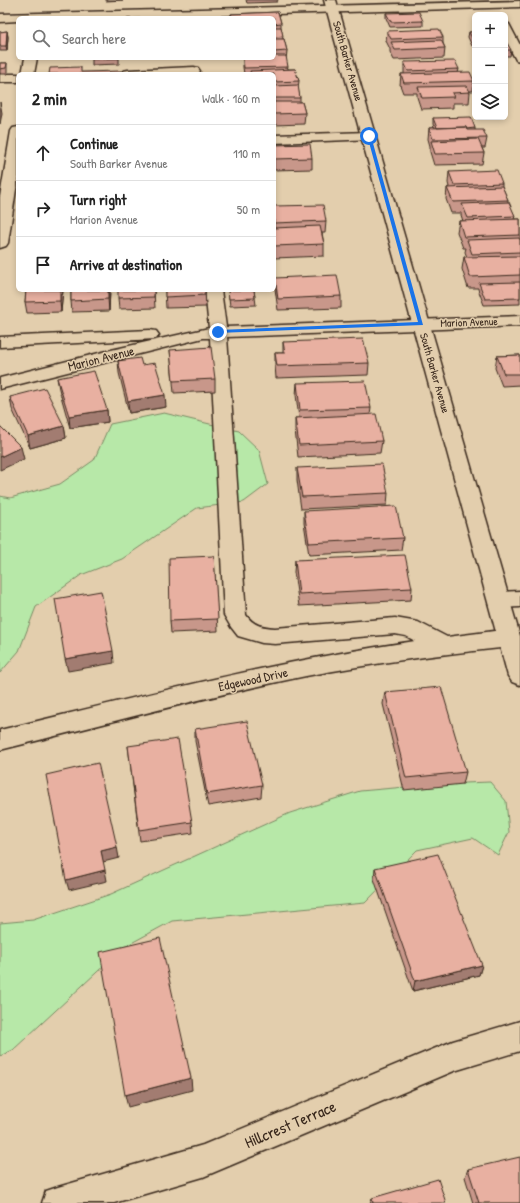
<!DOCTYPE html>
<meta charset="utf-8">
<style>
:root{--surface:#fff;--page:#f6f6f6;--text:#222;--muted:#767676;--line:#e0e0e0}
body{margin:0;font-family:"Patrick Hand",sans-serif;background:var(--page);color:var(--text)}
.controls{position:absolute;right:12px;top:12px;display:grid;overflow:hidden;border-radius:6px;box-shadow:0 2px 6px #0003}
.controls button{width:36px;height:36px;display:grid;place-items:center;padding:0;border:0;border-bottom:1px solid var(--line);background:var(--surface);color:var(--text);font:20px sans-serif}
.stop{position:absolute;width:12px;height:12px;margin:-9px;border:3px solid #1a73e8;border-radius:50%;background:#fff}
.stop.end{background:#1a73e8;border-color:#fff;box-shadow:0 1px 4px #0008}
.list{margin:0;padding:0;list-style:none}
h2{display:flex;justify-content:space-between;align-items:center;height:52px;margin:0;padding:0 16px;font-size:17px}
h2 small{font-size:13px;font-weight:400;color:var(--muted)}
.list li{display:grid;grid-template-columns:26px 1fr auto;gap:12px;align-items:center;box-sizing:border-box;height:56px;padding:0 16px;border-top:1px solid var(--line)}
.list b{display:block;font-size:15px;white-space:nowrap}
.list p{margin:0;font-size:13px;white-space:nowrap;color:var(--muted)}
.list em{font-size:13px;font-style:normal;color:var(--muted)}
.icon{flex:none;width:22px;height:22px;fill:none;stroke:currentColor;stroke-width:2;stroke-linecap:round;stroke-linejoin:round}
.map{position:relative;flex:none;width:520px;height:1203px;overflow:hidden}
.search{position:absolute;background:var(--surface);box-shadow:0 2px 6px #0003;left:16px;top:16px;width:260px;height:44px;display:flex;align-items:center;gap:10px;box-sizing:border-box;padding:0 14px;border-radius:6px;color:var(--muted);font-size:15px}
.panel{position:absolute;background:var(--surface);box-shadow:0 2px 6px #0003;left:16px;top:72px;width:260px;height:220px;border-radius:6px}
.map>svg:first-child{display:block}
</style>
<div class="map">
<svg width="520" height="1203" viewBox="0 0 520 1203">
<rect width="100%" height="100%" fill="#e3cead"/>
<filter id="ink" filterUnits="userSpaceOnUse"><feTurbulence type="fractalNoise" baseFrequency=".025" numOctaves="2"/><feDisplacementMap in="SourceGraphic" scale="8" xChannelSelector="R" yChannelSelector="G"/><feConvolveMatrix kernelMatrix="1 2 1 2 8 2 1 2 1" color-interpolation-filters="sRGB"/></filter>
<g filter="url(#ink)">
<path fill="#b7e8a8" stroke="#798963" d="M164 413 239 431 259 450 268 484 244 502 197 508 122 559 81 575 36 607 19 651 0 673V496L10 498 60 484 94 460 110 424Z
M490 782 506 801 509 832 498 855 473 838 417 850 365 903 172 921 124 947 13 1050 0 1056V923L33 920 111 894 290 813 360 791 440 784Z"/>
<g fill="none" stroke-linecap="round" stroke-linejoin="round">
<g stroke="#3b2a1e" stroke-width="3">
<path id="minor" d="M520 1V7L131 18H18V21L0 22V14Z
M505 23 509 24 520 45V61L516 60 505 39Z
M25 58H37L34 74H22Z
M194 67 198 68 200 71 198 74H122L123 71 128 70Z
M0 74H18V82H0Z
M18 127V176L8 243 6 246 0 248V197L11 131 13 128Z
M369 132 374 133 376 136 374 139 274 143V135Z
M205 290H221L226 327 520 316V326L227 337 246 615C254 626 262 627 275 628L395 618 418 622 447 637 510 629 518 632 520 640 518 644 510 647C442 654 374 663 306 676 203 697 102 725 0 750V730C138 697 275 661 415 641L406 636 395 634 275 644 262 643 238 636 231 627 224 615 210 338H203L0 389V378L111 350 209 328Z
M150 330 156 331 159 335 156 339 0 347V337Z
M520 591V607L499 608 491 606 488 600 491 594 499 592Z
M520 1021V1051L454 1071 203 1177 114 1203H42L46 1191 58 1187 203 1145 453 1041Z"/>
</g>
<g stroke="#3b2a1e" stroke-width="3">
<path id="major" d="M324 0H336L520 636V685L512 682 508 676Z"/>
</g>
<use href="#minor" fill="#e3cead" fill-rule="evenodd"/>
<use href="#major" fill="#e3cead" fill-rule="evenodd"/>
</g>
<path fill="#c8978a" stroke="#3b2a1e" d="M106 0H123L106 1Z
M246 0H278L277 2 247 3Z
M278 12 281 23V27L283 39H284L287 51 286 60 288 69H295L299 81 298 88 300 98V102H302L305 113 304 124 274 125V74H244L243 67V58H274V18H231V14Z
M386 13 423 21V26L390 27 386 18Z
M7 31 8 37 7 51H0V32Z
M387 31 443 37V43L445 48 444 58 394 60 390 52V49L386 41Z
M469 32H475V46H472L468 37Z
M505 43 511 50 510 56H505Z
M92 58H119V64L92 65Z
M404 62 459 69 458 73 474 81 473 91H470V92L469 103H453V108L421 109 417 97V93H403L400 85 401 74H404Z
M0 63H7V74H0Z
M433 118 475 128V130L487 138 485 148H482L484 153 482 164 434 165 430 152V146L428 139 429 128H434L433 124Z
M274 145 312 158V169L274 170Z
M449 172 502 183V186L508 200V202L515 216 514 219H520V304L484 305 478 289V288H468L462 269 464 257H467L465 252 466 248H463L457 232 459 221H463L461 215V213H451L446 199 447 188 449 187 448 183Z
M274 206 326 221 325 233H322L324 244V256L274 258Z
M275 278 341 296V308L278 310 275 289Z
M26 290H63L61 312 27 313 25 302Z
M71 290H110L109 311 72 312 71 301Z
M154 290 155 308 119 309 118 298Z
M165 290H205L206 307 166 308Z
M228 290H254L256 305 230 306Z
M283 342 369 363 368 375 276 378 275 365V353H283Z
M170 350 215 379V391L174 393Z
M520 355V385L502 386 495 368 497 356Z
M118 361 142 365 166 407 129 413 119 373Z
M57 378 107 410 108 422 70 428 59 389Z
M297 383 371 408 370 415 382 441 380 453 298 457 295 430V418H299L296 395Z
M10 397 64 426 66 438 30 448 12 409Z
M297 468 388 493 387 505 301 509 297 480Z
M304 511 403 538 401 550 309 555 304 523Z
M214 556 218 631 171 633 170 621Z
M295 560 412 588 411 600 299 606 294 572Z
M385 692 466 772 463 784 404 790 383 704Z
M195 729 262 785 261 797 208 806 195 741Z
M128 746 192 822 193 833 140 841Z
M375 868 482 965 479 975 413 991 374 879Z
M468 1169 520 1203H473L465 1177Z
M372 1198 373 1203H370Z"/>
<path fill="#a27b71" stroke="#3b2a1e" d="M7 31 8 37 7 51 6 46Z
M0 102 2 113 0 124Z
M60 290H63L61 312 60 301Z
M108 290H110L109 311 108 299Z
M165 395 166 407 129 413 128 401Z
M107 410 108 422 70 428 69 416Z
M64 426 66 438 30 448 28 436Z
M21 447 24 459 0 470V457Z
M113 651 114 663 68 671 65 659Z
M117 847 119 858 103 862 101 851Z
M105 870 107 881 69 890 66 880Z
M482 965 479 975 413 991 415 981Z
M191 1078 192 1090 128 1107 125 1095Z"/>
<path fill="#e8b0a1" stroke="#3b2a1e" d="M278 12 281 23 274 24V18H232L231 14Z
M419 12 423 21 391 22 386 13Z
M274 27H281L283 36 274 37Z
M439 29 443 37 391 39 387 31Z
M7 31 6 46H0V32Z
M469 32H475V40H473Z
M274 39H284L287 51 274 52Z
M441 40 445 48 395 50 391 42Z
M505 43H507L511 50H505Z
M274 56H286L288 67 244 68 243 58H274Z
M92 58H119L92 59Z
M455 61 459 69 408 71 404 62Z
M0 63H7L6 68 0 69Z
M81 67V72L121 71V74H49L50 68Z
M295 69 299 81 274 82V74H251L250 71Z
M470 72 474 81 404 83 401 74Z
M298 85 300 98H274V86Z
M467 86 470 92 452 93 454 97 422 98 418 87Z
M274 102H302L305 113 274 114Z
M471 117 475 128 466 129V127L437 128 433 118Z
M466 127 467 130H483L487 138 433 139 429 128Z
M478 139 484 153 435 154 431 141Z
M310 144 312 158 274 159V145Z
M497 170 502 183 454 185 449 172Z
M502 186 508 200 453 202 447 188Z
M509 202 515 216 468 218 462 204Z
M323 205 326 221 274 223V206Z
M520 219V235L464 237 459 221Z
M320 226 324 244 274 246V228Z
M519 238 520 240V252L472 254 467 240Z
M520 256V275L470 277 464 257Z
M337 275 341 296 278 299 275 278Z
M520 282V298L485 299 479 283Z
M26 290H60V301L25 302Z
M71 290H108V299L71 301Z
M118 290H154V297L118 298Z
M165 290H205V295L165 297Z
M228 290H254L255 298 229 299Z
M363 339 369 363 277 366 275 353H285L283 342Z
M211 347 215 379 173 381 170 350Z
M520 355V374H504L497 356Z
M140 358 142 365 155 363 165 395 128 401 118 361Z
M94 371 107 410 69 416 57 378Z
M365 381 371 408 300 410 297 383Z
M45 388 64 426 28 436 10 397Z
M376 414 382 441 299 445 295 418Z
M0 426 21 447 0 457Z
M382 464 388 493 302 497 297 468Z
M396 506 403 538 309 543 304 511Z
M405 555 412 588 299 594 295 560Z
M214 556 218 619 170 621 169 558Z
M101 591 113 651 65 659 55 599Z
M441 687 466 772 406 778 385 692Z
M247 721 262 785 207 794 195 729Z
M178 739 192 822 139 830 128 746Z
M98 763 117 847 101 851 105 870 66 880 46 775Z
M438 854 482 965 415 981 375 868Z
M160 938 191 1078 125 1095 100 952Z
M520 1157V1203H479L468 1169Z
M438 1179 446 1203H373L372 1198Z"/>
</g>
<path fill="#1a73e8" d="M367 135 371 136 423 325 217 333 216 332 218 330 418 322Z"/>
<g text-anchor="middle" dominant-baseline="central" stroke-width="3" stroke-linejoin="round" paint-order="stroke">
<g font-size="11" fill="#3b2a1e" stroke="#e3cead">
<text transform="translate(348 61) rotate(74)">South Barker Avenue</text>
<text transform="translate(469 322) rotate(-2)">Marion Avenue</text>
<text transform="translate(435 373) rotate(74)">South Barker Avenue</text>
</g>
<g font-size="13" fill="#3b2a1e" stroke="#e3cead">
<text transform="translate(101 358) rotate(-14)">Marion Avenue</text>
<text transform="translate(253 679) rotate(-12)">Edgewood Drive</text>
</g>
<g font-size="16" fill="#3b2a1e" stroke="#e3cead">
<text transform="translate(290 1124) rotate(-23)">Hillcrest Terrace</text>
</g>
</g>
</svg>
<div class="controls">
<button>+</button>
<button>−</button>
<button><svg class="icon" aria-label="layers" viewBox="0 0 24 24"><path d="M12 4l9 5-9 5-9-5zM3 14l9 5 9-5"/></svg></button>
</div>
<div class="stop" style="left:369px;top:136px"></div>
<div class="stop end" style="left:218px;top:332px"></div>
<div class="search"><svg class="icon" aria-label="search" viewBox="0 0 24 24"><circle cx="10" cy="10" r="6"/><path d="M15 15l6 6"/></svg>Search here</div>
<section class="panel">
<h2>2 min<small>Walk · 160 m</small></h2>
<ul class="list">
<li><svg class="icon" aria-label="ahead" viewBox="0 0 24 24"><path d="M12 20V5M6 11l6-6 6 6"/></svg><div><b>Continue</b><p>South Barker Avenue</p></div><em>110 m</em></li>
<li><svg class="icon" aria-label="right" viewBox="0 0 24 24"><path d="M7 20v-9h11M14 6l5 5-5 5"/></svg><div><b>Turn right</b><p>Marion Avenue</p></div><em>50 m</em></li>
<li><svg class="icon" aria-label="arrive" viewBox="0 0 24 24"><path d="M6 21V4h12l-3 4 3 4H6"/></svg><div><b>Arrive at destination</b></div></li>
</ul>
</section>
</div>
